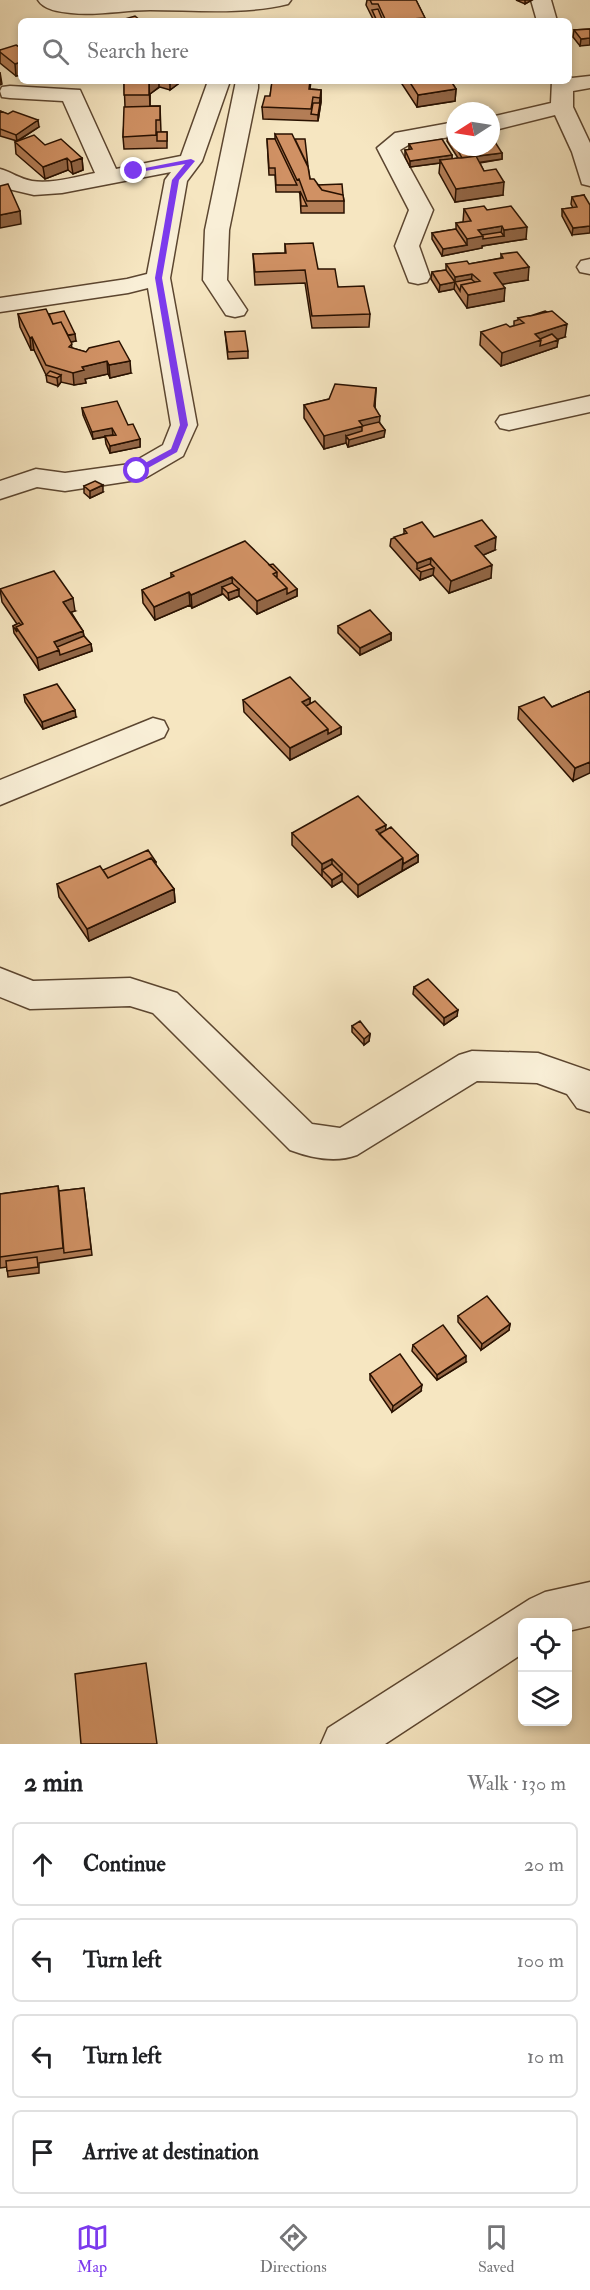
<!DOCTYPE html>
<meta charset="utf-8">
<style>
:root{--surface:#fff;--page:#f2f2f2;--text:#202124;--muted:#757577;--line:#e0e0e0;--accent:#7c3aed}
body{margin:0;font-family:"IM FELL Double Pica",serif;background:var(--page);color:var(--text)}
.controls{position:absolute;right:18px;bottom:18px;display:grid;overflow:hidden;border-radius:9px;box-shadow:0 3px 9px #0003}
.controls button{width:54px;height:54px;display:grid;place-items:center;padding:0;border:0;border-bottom:2px solid var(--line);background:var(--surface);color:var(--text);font:30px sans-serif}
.compass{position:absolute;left:446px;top:102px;width:54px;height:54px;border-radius:50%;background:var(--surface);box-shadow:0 3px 9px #0003;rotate:258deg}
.stop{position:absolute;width:18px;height:18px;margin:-14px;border:4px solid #7c3aed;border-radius:50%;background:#fff}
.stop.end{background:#7c3aed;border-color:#fff;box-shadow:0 2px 6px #0008}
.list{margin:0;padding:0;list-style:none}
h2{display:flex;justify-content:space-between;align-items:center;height:78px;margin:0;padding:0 24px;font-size:26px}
h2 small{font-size:20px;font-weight:400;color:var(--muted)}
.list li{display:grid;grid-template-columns:39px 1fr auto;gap:18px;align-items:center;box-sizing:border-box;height:84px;margin:0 12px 12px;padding:0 12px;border:2px solid var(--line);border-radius:9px}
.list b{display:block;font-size:22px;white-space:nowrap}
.list em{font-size:20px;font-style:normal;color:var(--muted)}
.icon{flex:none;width:33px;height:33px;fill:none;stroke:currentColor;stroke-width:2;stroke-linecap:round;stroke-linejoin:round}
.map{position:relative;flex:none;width:590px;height:1744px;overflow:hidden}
.search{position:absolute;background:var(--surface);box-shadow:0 3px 9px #0003;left:18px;right:18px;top:18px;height:66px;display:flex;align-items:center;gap:15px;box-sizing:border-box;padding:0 21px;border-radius:9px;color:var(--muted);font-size:22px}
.sheet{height:462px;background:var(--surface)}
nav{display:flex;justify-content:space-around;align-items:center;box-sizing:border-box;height:84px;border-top:2px solid var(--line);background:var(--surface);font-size:16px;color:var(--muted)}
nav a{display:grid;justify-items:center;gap:3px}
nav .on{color:var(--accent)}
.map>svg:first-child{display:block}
</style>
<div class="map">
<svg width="590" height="1744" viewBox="0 0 590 1744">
<rect width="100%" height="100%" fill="#f6e6c1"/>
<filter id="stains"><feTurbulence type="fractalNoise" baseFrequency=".00333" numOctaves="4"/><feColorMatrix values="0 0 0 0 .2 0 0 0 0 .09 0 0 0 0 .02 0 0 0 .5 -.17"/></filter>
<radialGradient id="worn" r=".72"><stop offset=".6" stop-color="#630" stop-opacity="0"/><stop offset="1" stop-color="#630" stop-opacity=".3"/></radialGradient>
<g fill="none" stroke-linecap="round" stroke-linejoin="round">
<g stroke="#5c4630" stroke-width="3">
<path id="minor" d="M38 0H291L288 4C244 15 195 10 150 10 124 10 97 16 71 13 60 12 44 10 38 0Z
M531 0H551L557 21H537Z
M569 76 572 78 590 76V88L573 91V107L590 143V186L582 184 572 152 555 115 491 131V117L551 103 552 81H569Z
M208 81H230L202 161 187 181 170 278 197 425 183 456 147 477 137 480 65 491 37 487 0 499V481L36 469 65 473 130 464 163 445 171 425 148 288 128 293 0 312V298L127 279 147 274 165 180 171 172 62 193 34 195 0 187V169C11 172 20 179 32 181 52 184 75 177 95 173L63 101 10 98 2 97 0 91 2 87 10 86 80 90 116 169 181 156Z
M236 81H258V88L229 230 227 280 247 310 244 315 235 317 226 315 203 280 205 230Z
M455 122V136L410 144 400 150 433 210 419 246 430 277 427 282 418 284 409 282 395 246 409 210 377 148 395 133Z
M590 259V274L580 272 577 267 581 261Z
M590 396V412L509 430 500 428 496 422 500 416Z
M153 718 164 721 168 729 164 737 0 805V780Z
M0 968 33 981 130 978 177 993 312 1124 340 1128 459 1055 472 1051 538 1053 590 1071V1112L577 1108 567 1094 537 1083 477 1081 357 1155C336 1163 311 1158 290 1150L153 1013 130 1006 30 1009 0 997Z
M590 1582V1626L568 1631V1622H522V1654L385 1744H321L328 1728 530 1599 545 1592Z"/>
</g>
<use href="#minor" fill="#f9efd7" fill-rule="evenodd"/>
</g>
<path fill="#b37d56" stroke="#291100" stroke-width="1.5" d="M367 0H416L425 18 424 21H374L366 5Z
M516 0H532L525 4Z
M590 29 580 46 573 37 574 30Z
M21 48V75L16 76 0 63V50Z
M124 81H182L170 90 160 87 150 94V106H160L161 132H167V148L124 149 123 137 125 107Z
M262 81H311L310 89 321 90V102L318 121 263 119 262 107 270 96 272 83 262 82Z
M400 81H451L456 89 455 101 417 107Z
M0 111 39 127 18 141 45 145 82 158 83 170 73 174 68 170 45 179 16 154 15 142 17 141 0 136Z
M455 133V147H491L502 153V159L480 163 484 171 503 195 455 202 439 173 440 163 410 167 405 157V150H409V144L452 155V159L458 158 447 141 448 134Z
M275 134 308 166 310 179 318 185 343 195 344 201V213H301L300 194 299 192H276L275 175H269L267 139H275Z
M584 195 572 235 562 216V209L573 208 571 204 572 197Z
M464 209 487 210 526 239 482 246V248L442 256 432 239V233L456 229V223L463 222Z
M285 244 318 269 370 314 369 327 312 328 305 283 255 285 253 254 285 253Z
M501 254 528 280 502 284 504 301 467 308 454 289 439 292 431 279 432 272 446 270V264H469L501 258Z
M18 314H49L76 341 71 342 72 348 86 352 131 373 110 378 108 374 85 379 86 383 74 385 61 382 58 386 47 382 46 375 34 350H31L20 327Z
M518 318 565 337 558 339 557 347 501 366 480 345 481 332 514 326V321L518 320Z
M225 332 248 351V358L228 359Z
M376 388 375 408 379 422 385 430 384 437 348 447 346 443 324 449 304 418V405Z
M82 408 128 425 140 439V447L110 453 106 444 105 437 93 439 83 415Z
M84 486 103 492 90 498 84 493Z
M404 529 434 537 495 550 483 555 491 578 449 593 433 575 420 580 390 546 391 539 404 534Z
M269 565 297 589V596L257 614 239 596 229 600 223 594 192 608 190 605 155 620 143 603 142 590 171 578V573Z
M0 589 75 611 71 612 83 631 84 636 91 644 92 651 39 670 14 633 13 626 17 624 2 602Z
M338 626 391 633V640L360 655 338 633Z
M590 691 573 781 518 719 519 707H552Z
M24 695 76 717 43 729 25 702Z
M310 698V704L341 727V734L290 760 244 712 243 700Z
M386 830 418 855V862L358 897 342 881 332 887 292 845V833Z
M156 862V865L174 889 175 902 89 941 59 897 57 884 103 870Z
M414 987 457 1016 444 1025 413 994Z
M352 1026 370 1034 369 1041 364 1045 352 1032Z
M58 1186 59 1191 84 1188 92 1255 39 1263V1273L8 1277 7 1267 0 1268V1194Z
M458 1316 510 1324 509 1330 481 1350 458 1322Z
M413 1345 466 1362 437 1380 412 1351Z
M370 1374 421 1391 392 1412 370 1380Z"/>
<path fill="#926646" stroke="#291100" stroke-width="1.5" d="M525 0H532L525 4Z
M590 38V45L580 46 581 39Z
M21 62V75L16 76 15 64Z
M0 72 2 84 0 85Z
M150 81H159V87L150 94V107L149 82Z
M173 81H182L170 90V84Z
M456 89 455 101 417 107 418 95Z
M321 90V102L318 121V115Z
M38 120 39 127 17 141 16 135Z
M502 153V159L462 165 463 158Z
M452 155V161L440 160V163L410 167V161Z
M67 158 68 170 45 179 43 167Z
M82 158 83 170 73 174 71 162Z
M504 182 503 195 455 202 456 189Z
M20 211 21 224 0 228V215Z
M502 226 501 236H504V230L527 227 526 239 482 246V248L442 256 443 249 467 245V239L478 230Z
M590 226V233L572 235 573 228Z
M529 267 528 280 492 286 494 273Z
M472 274 471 286 461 285 455 282 454 289 439 292 440 285 455 282V277Z
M505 288 504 301 467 308 468 295Z
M567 324 565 337 540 345 558 340 557 347 501 366 502 353 535 334Z
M75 334 76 341 66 343V336Z
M32 337 34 350H31L30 338Z
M107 361 108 374 85 379 86 383 74 385 73 373 82 367Z
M130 361 131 373 110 378 109 365Z
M61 375V382L58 386 57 378Z
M376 388 374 417 380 416 379 429 385 430 384 437 348 447 349 440 346 436V443L324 449V436L359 421 374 406Z
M112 428 113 435 93 439 92 432Z
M140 439V447L110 453V446Z
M103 485V492L90 498V491Z
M496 537 495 550 474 559 475 546Z
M431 558 430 569 434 568 433 575 420 580 421 572 417 569V563Z
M492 565 491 578 449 593 451 581Z
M232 577 233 590 222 587V594L192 608 191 595Z
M287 588 297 589V596L257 614V601Z
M239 589V596L229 600 228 593Z
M189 592 190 605 155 620 154 607Z
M73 598 75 611 65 614 63 602Z
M83 631 85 644H91L92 651 39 670 37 658 54 642Z
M391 633V640L360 655V648Z
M310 698V711L302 702Z
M75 710 76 717 43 729 42 722Z
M341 727V734L290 760V748L328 729Z
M590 762V773L573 781 575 768Z
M386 825 385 837 380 840 376 830Z
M418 855V862L402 871 403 864Z
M403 858 402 871 358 897V885Z
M332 859V871L322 870V877V864Z
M342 874V881L332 887V880Z
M174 889 175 902 89 941 87 929Z
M458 1010 457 1016 444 1025V1018Z
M370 1034 369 1041 364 1045V1039Z
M510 1324 509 1330 481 1350 482 1344Z
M466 1356V1362L437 1380V1375Z
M422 1385 421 1391 392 1412 393 1406Z"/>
<path fill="#d09164" stroke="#291100" stroke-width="1.5" d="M370 0H416L425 18 386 21 378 4H372Z
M378 9 383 21H377L372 10Z
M135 16 141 21H118Z
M590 29V38L581 39 574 30Z
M16 45 21 48V62L15 64 0 52V50Z
M124 81H150L149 82V95H124Z
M162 81H173L170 84Z
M272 81H310L309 89 321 90 320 98 313 97 311 109 262 107 265 96H270Z
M409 81H451L456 89 418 95Z
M313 103H320L318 115 311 114Z
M160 106V120H156V135L123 137 124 107Z
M0 111 8 114 13 111 38 120 16 135 0 129Z
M157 132H167V141H157Z
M455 133V146L448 134Z
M275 134H292L308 167 310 179H314L322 190 343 195 344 201H307L299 179 297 180Z
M34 135 45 145 61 139 82 158 71 162 67 158 43 167 15 142Z
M267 139H275L297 185H276L275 168H269Z
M295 139H305L308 166Z
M442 139 452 155 410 161 405 150 412 149 409 144Z
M491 142H495L502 153 462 158 456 147H491Z
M476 156 484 171 496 169 504 182 456 189 440 160Z
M8 184 20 211 0 215V186Z
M342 184 343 195 322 190 318 185Z
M300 191 307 206H301Z
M584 195 590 205V226L573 228 562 209 577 207 572 197Z
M484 206 487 210 511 206 527 227 504 230 502 226 478 230 483 236 467 239 456 223 471 221 464 209Z
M456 229 467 245 443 249 432 233Z
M501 232 504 236 483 239V236L482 235Z
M313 243 318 269H335L338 287 364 286 370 314 312 316 305 270 255 272 253 254 286 253 285 244Z
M517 252 529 267 494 273 505 288 468 295 461 285 480 281 472 274 455 277 446 264 467 261 469 264 503 258 501 254Z
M446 270 455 282 440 285 432 272Z
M471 279 475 282 461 285 460 291 455 282Z
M46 309 53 324 61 322 72 344 69 347 86 352 89 348 119 341 130 361 109 365 107 361 82 367 84 370 73 373 46 365 32 337 30 338 18 314Z
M64 311 75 334 68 335 61 322 53 324 49 314Z
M545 311 547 312 530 316Z
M552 311 567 324 535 334 541 340 502 353 481 332 506 324 510 327 524 323 518 318Z
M245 331 248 351 228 352 225 332Z
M552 334 558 340 540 346 541 340 540 339Z
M50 371 61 375 57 378 46 375Z
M335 384 376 388 374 406 380 416 359 421 363 426 324 436 304 405 329 399Z
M117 401 128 425 133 424 140 439 110 446 105 436 116 435 112 428 92 432 82 408Z
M379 422 385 430 349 440 346 436 362 431V426Z
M95 481 103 485 90 491 84 486Z
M482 520 496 537 475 546 492 565 451 581 431 558 417 563 394 537 407 533 404 529 422 522 434 537Z
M245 541 277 572 273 574 287 588 257 601 232 577 191 595 189 592 154 607 142 590 174 576 171 573Z
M273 564 297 589 287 594V588L277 578V572L269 565Z
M430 564 434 568 421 572 417 569Z
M54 571 73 598 63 602 83 631 54 642 59 650 37 658 16 627 23 624 0 589Z
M232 583 239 589 228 593 222 587Z
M370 610 391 633 360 648 338 626Z
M19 623 21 625 16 627 17 632 13 626Z
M84 636 91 644 60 655 59 650 57 647Z
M290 677 310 698 302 702 328 729 290 748 243 700Z
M57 684 75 710 42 722 24 695Z
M590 691V762L575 768 519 707 544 697 552 707Z
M315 701 341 727 328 734V729L306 706Z
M358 796 386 825 376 830 403 858 358 885 332 859 322 864 292 833Z
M391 827 418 855 403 864V858L379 834Z
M148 850 156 862 155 863 151 858 108 878 103 870Z
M151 858 174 889 87 929 57 884 100 866 108 878Z
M332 864 342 874 332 880 322 870Z
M428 979 458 1010 444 1018 414 987Z
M360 1021 370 1034 364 1039 352 1026Z
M58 1186 63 1248 0 1257V1194Z
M84 1188 91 1249 64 1253 59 1191Z
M37 1257 38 1267 7 1271 6 1261Z
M487 1296 510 1324 482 1344 458 1316Z
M443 1325 466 1356 437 1375 413 1345Z
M400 1354 422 1385 393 1406 370 1374Z
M146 1663 157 1744H81L75 1674Z"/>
<path fill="#7c3aed" d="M191 159 195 161 179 180 162 278 188 425 177 452 137 474 134 473V469L171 449 180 425 155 278 172 180 185 164 134 173 130 171Z"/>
<rect width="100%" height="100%" filter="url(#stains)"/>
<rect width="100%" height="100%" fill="url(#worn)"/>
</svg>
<div class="controls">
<button><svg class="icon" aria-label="locate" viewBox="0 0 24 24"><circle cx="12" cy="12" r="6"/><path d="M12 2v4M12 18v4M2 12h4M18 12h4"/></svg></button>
<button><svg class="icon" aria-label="layers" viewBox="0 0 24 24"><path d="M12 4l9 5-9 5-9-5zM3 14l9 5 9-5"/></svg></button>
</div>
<svg class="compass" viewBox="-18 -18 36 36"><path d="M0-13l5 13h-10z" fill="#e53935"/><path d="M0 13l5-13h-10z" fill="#757577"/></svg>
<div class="stop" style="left:137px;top:471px"></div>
<div class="stop end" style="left:134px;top:171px"></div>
<div class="search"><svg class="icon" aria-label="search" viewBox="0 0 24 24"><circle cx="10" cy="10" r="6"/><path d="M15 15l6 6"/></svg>Search here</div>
</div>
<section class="sheet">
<h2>2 min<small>Walk · 130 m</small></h2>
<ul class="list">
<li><svg class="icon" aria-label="ahead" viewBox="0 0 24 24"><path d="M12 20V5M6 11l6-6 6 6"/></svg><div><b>Continue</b></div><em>20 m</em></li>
<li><svg class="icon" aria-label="left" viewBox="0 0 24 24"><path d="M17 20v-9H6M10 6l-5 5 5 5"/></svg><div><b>Turn left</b></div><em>100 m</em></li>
<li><svg class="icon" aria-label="left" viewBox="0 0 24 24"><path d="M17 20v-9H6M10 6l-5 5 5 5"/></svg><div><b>Turn left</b></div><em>10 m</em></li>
<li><svg class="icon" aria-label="arrive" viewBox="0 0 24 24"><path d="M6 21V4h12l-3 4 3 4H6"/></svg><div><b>Arrive at destination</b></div></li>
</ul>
</section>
<nav>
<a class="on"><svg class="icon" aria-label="map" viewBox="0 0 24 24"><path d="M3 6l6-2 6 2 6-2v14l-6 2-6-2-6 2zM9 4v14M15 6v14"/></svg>Map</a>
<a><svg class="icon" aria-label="directions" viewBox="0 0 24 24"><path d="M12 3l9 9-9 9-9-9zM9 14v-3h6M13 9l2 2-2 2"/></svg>Directions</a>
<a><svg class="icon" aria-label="saved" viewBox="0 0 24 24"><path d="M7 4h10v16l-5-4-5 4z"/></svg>Saved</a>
</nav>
